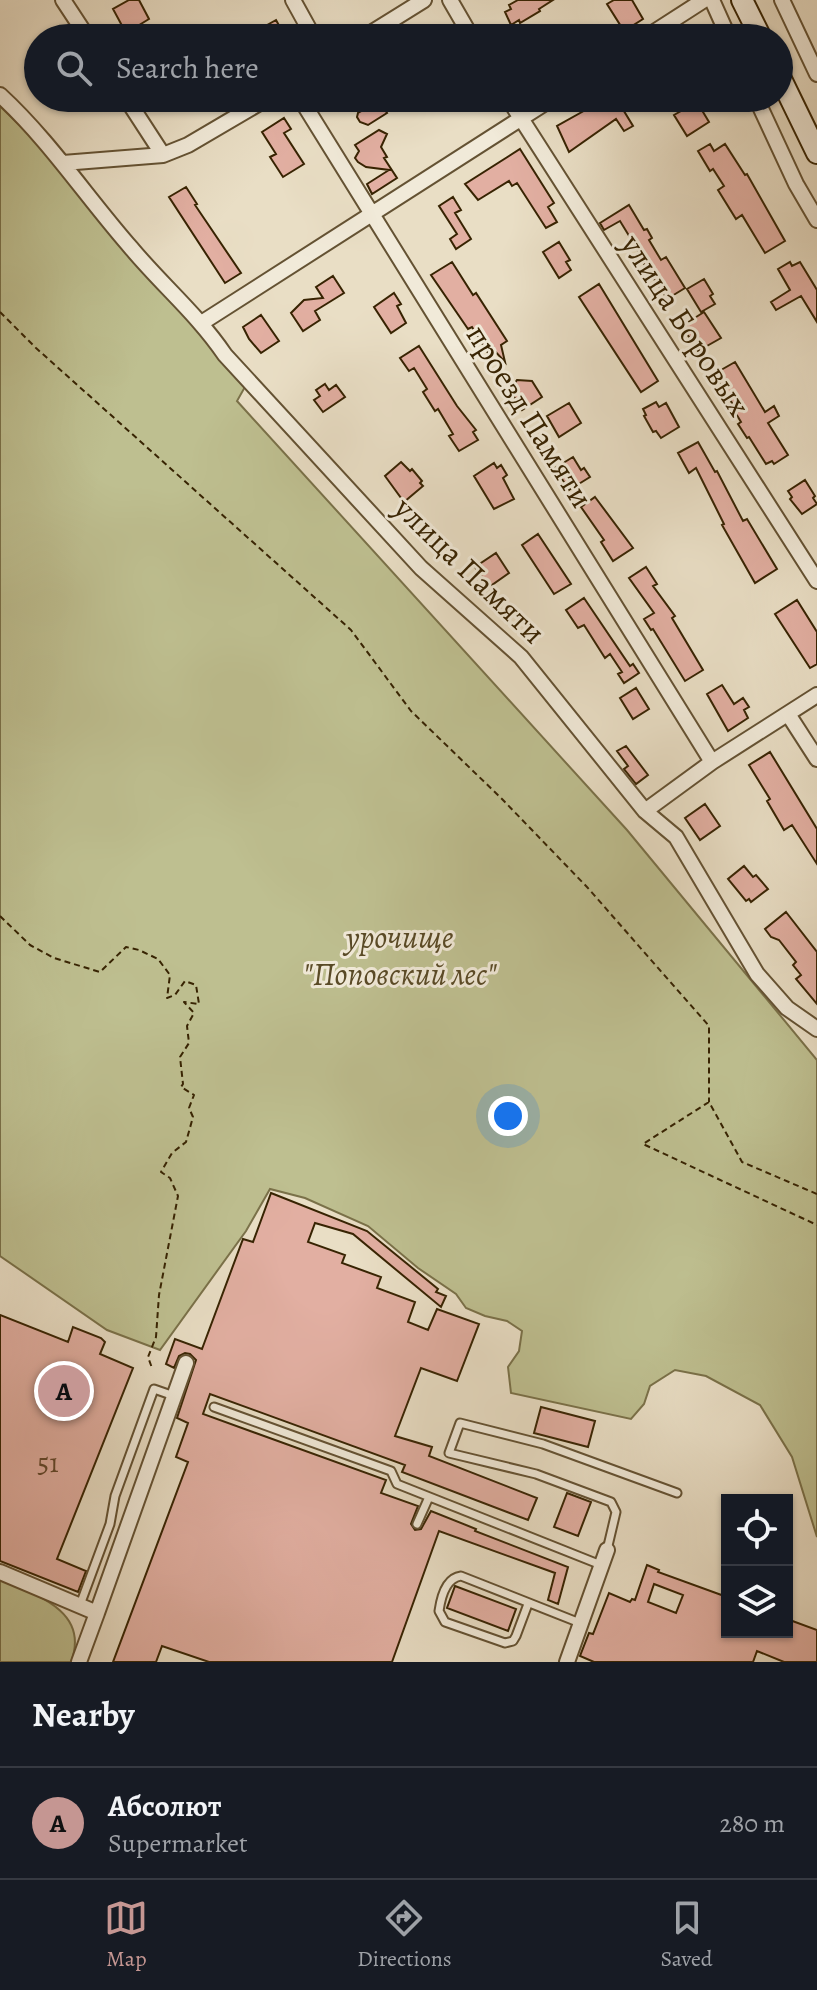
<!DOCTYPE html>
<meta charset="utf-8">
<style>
:root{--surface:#171b24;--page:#20242c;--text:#f1f3f6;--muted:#9ea1a6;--line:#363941;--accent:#c59692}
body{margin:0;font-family:Alegreya,serif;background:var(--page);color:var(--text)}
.controls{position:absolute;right:24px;bottom:24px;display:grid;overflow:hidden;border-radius:0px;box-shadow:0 2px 6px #0004}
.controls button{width:72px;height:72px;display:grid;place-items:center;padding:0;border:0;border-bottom:2px solid var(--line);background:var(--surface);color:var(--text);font:40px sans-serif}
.you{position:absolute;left:508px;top:1116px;width:28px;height:28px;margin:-20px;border:6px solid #fff;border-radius:50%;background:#1a73e8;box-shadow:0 0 0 12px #1a73e833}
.badge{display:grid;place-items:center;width:52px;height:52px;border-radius:50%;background:var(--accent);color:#111;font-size:26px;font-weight:700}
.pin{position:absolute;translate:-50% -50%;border:4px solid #fff;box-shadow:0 2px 8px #0006}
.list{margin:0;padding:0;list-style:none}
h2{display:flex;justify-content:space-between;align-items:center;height:104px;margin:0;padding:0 32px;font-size:34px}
h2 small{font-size:26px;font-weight:400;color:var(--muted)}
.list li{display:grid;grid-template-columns:52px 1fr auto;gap:24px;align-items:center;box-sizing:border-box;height:112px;padding:0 32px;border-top:2px solid var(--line)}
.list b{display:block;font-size:30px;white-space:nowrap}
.list p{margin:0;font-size:26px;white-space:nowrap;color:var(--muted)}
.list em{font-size:26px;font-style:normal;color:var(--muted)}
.icon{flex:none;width:44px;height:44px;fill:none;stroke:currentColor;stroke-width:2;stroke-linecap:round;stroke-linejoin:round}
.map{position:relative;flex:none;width:817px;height:1662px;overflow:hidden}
.search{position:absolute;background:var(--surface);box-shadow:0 2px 6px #0004;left:24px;right:24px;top:24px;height:88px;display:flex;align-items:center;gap:20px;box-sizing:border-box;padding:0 28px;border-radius:44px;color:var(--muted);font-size:30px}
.sheet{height:216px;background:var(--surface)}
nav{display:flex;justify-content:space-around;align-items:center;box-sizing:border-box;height:112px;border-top:2px solid var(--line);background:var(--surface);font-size:22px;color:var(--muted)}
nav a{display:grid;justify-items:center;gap:4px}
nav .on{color:var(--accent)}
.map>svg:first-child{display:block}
</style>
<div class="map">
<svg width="817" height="1662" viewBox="0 0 817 1662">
<rect width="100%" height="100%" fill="#e9dec5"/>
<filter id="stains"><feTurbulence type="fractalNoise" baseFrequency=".0025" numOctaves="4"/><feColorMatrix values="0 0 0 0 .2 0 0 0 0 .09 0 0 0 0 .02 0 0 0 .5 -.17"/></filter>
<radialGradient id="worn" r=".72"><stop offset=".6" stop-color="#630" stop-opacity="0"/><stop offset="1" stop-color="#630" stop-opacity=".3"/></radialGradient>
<path fill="#bebf90" stroke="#7a7149" stroke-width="2" d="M0 106 57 162 250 378 237 401 627 830 817 1060V1537L792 1457 760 1405 706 1376 675 1370 650 1386 644 1404 631 1419 511 1393 508 1367 519 1351 522 1331 507 1321 485 1316 466 1308 456 1294 418 1268 368 1226 305 1198 270 1189 246 1231 160 1350 107 1330 0 1256Z
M0 1580C37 1595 90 1611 71 1662H0Z"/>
<path fill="#e2afa2" stroke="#372302" stroke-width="2" fill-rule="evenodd" d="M129 0H139L149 19 126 33 113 9Z
M518 0H553L539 9 540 11 520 23 519 20 511 25 505 12 511 9 509 5Z
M614 0H632L643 19 624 31 607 4Z
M276 20 282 31 279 33 282 38H244Z
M357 98H390L394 105 385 110 387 113 368 125 360 122 357 117 358 113 365 109Z
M595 98H616L633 126 624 131 616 119 569 152 557 126 598 103Z
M697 102 709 122 687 136 674 115Z
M284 118 291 129 284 133 304 164 283 177 270 157 276 154 262 132Z
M379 130 387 134 381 147 387 157 384 158 397 178 372 194 367 184 389 170 366 167 358 162 355 158 359 151 355 145Z
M710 144 714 151 725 144 745 175 747 174 785 241 765 253 742 215 736 219 718 190 724 186 713 169 710 171 698 151Z
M520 149 554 203 548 207 557 222 546 228 517 183 512 186 509 181 478 200 465 184Z
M186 187 197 204 195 205 241 273 225 283 169 197Z
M453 197 461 210 455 213 471 239 456 249 450 239 457 234 439 206Z
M629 205 644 230 647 229 652 238 649 240 661 260 666 257 685 288 667 299 640 258 642 257 620 221 604 230 600 223Z
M559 242 570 260 566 262 571 270 559 278 543 252Z
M452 262 473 295 476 293 507 341 501 345 505 362 493 349 488 353 472 327 468 329 431 275Z
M790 262 792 266 800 262 817 290V322L801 296 776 310 771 302 790 290 778 269Z
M333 276 344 293 315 311 320 320 303 331 291 313 304 300 323 298 316 287Z
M704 279 713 294 710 296 715 304 701 312 687 289Z
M599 284 658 381 641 392 579 297Z
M394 293 401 304 397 306 406 323 391 333 374 307Z
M704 312 721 338 698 351 682 326Z
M261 315 279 341 261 353 249 339 243 327Z
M419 346 457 406 476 430 473 432 478 440 459 451 449 436 453 434 438 409 435 411 423 392 427 389 414 368 409 371 400 358Z
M735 362 765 412 774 406 779 416 768 423 788 455 774 464 772 461 766 464 749 437 747 438 738 424 741 422 735 412 737 411 714 374Z
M517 380 532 381 542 397 522 410 510 390Z
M325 384 329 390 336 385 345 397 323 412 314 400 320 396 316 390Z
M656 402 659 407 666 403 679 427 661 438 656 431 653 432 644 416 646 415 643 409Z
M569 403 581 423 559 437 547 416Z
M698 442 715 472 717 471 743 521 747 519 777 569 755 583 722 525 724 524 696 468 689 473 678 453Z
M573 457 581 470 584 468 590 477 569 490 555 468Z
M401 462 410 471 412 469 422 481 420 483 423 486 404 502 385 476Z
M494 463 497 468 501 465 507 475 503 478 514 499 494 509 474 476Z
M805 480 815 496 813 498 817 504 802 514 790 499 792 497 788 491Z
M595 497 633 548 613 561 601 542 604 540 581 507Z
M538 534 571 584 554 594 522 545Z
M496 553 509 573 489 587 475 567Z
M646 567 657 584 653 586 675 616 672 618 703 670 685 681 653 629 651 630 644 619 654 613 629 578Z
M584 598 630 666 633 664 639 673 624 683 618 674 622 672 610 654 605 658 584 625 578 628 566 610Z
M797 600 817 632V664L810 668 775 614Z
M722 685 734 704 743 698 749 707 744 710 748 718 728 731 707 694Z
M636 688 649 709 633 719 620 698Z
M626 746 648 775 636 784 624 769 628 766 617 751Z
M770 752 817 829V864L792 825 784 830 767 801 770 799 749 765Z
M705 804 720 826 700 840 685 818Z
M744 866 753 877 756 875 768 889 751 902 749 899 746 901 728 879Z
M786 912 817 952V1004L796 979 801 975 793 965 796 962 779 940 771 937 765 929Z
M271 1193 367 1231 438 1289 436 1292 446 1296 441 1307 353 1234 315 1223 308 1242 345 1255 342 1263 381 1277 377 1288 415 1302 408 1322 428 1330 437 1309 479 1324 457 1381 421 1368 395 1436 432 1447 429 1456 537 1498 528 1520 402 1472 405 1465 210 1394 203 1414 386 1480 381 1493 418 1506 411 1524 415 1530 421 1529 431 1511 476 1529 475 1531 568 1567 558 1604 548 1600 555 1573 439 1531 392 1662H209L162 1646 156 1662H113L188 1462 176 1457 188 1423 177 1418 196 1360 190 1354 185 1353 179 1356 174 1368 166 1364 175 1339 202 1349 243 1239 253 1242Z
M0 1315 68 1342 73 1327 101 1338 105 1342 100 1354 133 1368 57 1559 86 1571 78 1592 0 1561Z
M541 1407 595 1421 588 1447 534 1433Z
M567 1493 591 1502 578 1536 554 1527Z
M647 1565 659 1570 658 1572 727 1597V1632H787V1619L817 1630V1662H784L757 1651 753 1662H594L580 1656 589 1633 593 1634 609 1593 630 1602 632 1599 635 1600ZM654 1584 683 1595 676 1613 648 1602Z
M455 1586 516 1609 508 1631 447 1608Z"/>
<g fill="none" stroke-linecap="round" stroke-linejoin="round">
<g stroke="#645233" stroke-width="11">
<path id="service" d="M214 1407 391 1471 397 1484 601 1565
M417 1524 429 1497
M607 1550 616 1512 611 1502 536 1474 449 1453 460 1423 543 1444 677 1493
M528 1604 516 1636 513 1641 505 1643 445 1622 439 1611C441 1597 446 1578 461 1576L580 1623
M80 1605 110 1524 115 1496 154 1389 174 1396"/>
</g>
<g stroke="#645233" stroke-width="18">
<path id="minor" d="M63 0 88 38
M293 0 314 38
M450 0 472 38
M712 0 729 38
M782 0 817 74
M363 38 424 0
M645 38 704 0
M0 95C50 141 87 198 132 249 163 286 197 314 225 355L421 568 521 657 645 811 676 837 757 974 787 1008 817 1029
M126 98 163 155
M300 98 712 762
M508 98 817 581
M756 98 796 184 817 220
M63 163 163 155 188 145 268 98
M203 322 553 98
M788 714 817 759
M645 811 712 762 817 695
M0 1572 97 1613 79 1662
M97 1613 186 1363
M567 1662 607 1550"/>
</g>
<g stroke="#372302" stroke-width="24">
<path id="secondary" d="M742 0 761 38
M779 75 817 153"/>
</g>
<path stroke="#372302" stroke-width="2" stroke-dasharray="6 4" stroke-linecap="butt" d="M0 312 36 348 351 630 411 711 502 799 587 887 709 1026V1102
M0 916 30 945 54 958 100 972 126 947 139 950 158 959 170 975 167 998 175 995 185 981 196 985 199 1004 184 1002 194 1013 187 1026 189 1043 180 1057 183 1084 181 1087 194 1095 189 1108 193 1117 186 1142 172 1153 161 1172 170 1178 178 1196 159 1295 156 1337 148 1357 152 1368
M817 1194 742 1162 709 1102 643 1144 817 1225"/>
<use href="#service" stroke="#f1ead9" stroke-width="7"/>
<use href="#minor" stroke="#f1ead9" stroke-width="14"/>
<use href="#secondary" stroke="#f1ead9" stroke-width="20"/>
</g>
<g text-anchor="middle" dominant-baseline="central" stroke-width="6" stroke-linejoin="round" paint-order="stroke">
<g font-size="28" fill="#62462a">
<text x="48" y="1463">51</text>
</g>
<g font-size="32" fill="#372302" stroke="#f1ead9">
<text transform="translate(686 325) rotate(57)">улица Боровых</text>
<text transform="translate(530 416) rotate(58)">проезд Памяти</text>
<text transform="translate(470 570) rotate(44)">улица Памяти</text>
</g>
<g font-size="32" font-style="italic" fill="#594a26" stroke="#f1ead9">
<text x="400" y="937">урочище<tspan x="400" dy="37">"Поповский лес"</tspan></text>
</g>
</g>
<rect width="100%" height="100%" filter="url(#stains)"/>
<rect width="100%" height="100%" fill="url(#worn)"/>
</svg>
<div class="controls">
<button><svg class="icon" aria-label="locate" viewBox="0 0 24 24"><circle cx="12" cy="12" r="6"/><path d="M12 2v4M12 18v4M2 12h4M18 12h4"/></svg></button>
<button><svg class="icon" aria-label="layers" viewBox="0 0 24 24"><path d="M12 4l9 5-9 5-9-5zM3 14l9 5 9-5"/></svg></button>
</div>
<div class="you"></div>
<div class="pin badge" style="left:64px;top:1391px">A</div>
<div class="search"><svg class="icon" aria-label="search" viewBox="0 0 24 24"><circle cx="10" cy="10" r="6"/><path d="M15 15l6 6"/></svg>Search here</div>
</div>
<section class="sheet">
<h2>Nearby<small></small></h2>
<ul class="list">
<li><span class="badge">A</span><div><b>Абсолют</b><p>Supermarket</p></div><em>280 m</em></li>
</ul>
</section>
<nav>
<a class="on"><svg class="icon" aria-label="map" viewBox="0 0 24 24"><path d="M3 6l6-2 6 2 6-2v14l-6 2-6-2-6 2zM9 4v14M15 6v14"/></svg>Map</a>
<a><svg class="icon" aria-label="directions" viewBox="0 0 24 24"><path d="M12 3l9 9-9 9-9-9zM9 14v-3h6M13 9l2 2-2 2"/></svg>Directions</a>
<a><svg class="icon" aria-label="saved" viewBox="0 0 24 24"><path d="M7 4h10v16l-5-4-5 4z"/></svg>Saved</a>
</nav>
